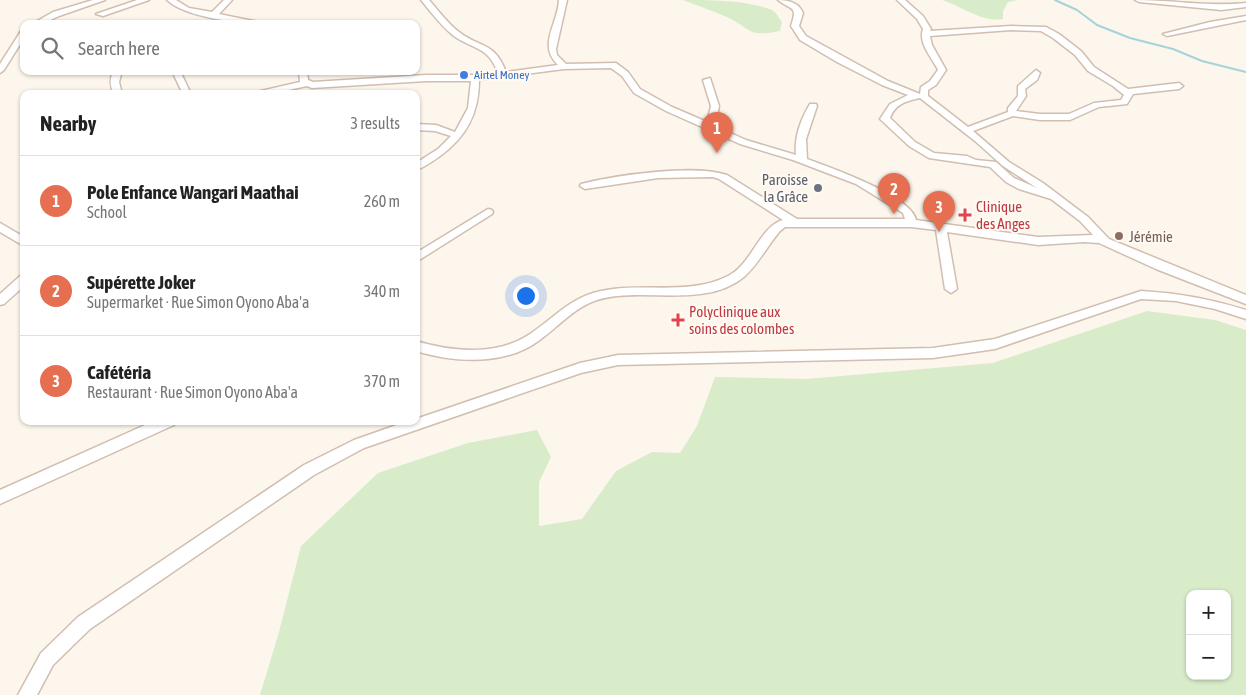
<!DOCTYPE html>
<meta charset="utf-8">
<style>
:root{--surface:#fff;--page:#f2f2f2;--text:#222;--muted:#767676;--line:#e0e0e0;--accent:#e76f51}
body{margin:0;font-family:"Asap Condensed",sans-serif;background:var(--page);color:var(--text)}
.controls{position:absolute;right:15px;bottom:15px;display:grid;overflow:hidden;border-radius:10px;box-shadow:0 1px 4px #0004}
.controls button{width:45px;height:45px;display:grid;place-items:center;padding:0;border:0;border-bottom:1px solid var(--line);background:var(--surface);color:var(--text);font:25px sans-serif}
.you{position:absolute;left:525px;top:295px;width:18px;height:18px;margin:-12px;border:4px solid #fff;border-radius:50%;background:#1a73e8;box-shadow:0 0 0 8px #1a73e833}
.badge{display:grid;place-items:center;width:32px;height:32px;border-radius:50%;background:var(--accent);color:#fff;font-size:16px;font-weight:700}
.pin{position:absolute;translate:-50% -41px;filter:drop-shadow(0 1px 2px #0008)}
.pin::after{content:'';position:absolute;top:26px;width:18px;height:15px;background:inherit;clip-path:polygon(0 0,100% 0,50% 100%)}
.list{margin:0;padding:0;list-style:none}
h2{display:flex;justify-content:space-between;align-items:center;height:65px;margin:0;padding:0 20px;font-size:21px}
h2 small{font-size:16px;font-weight:400;color:var(--muted)}
.list li{display:grid;grid-template-columns:32px 1fr auto;gap:15px;align-items:center;box-sizing:border-box;height:90px;padding:0 20px;border-top:1px solid var(--line)}
.list b{display:block;font-size:19px;white-space:nowrap}
.list p{margin:0;font-size:16px;white-space:nowrap;color:var(--muted)}
.list em{font-size:16px;font-style:normal;color:var(--muted)}
.icon{flex:none;width:28px;height:28px;fill:none;stroke:currentColor;stroke-width:2;stroke-linecap:round;stroke-linejoin:round}
.map{position:relative;flex:none;width:1246px;height:695px;overflow:hidden}
.search{position:absolute;background:var(--surface);box-shadow:0 1px 4px #0004;left:20px;top:20px;width:400px;height:55px;display:flex;align-items:center;gap:12px;box-sizing:border-box;padding:0 18px;border-radius:10px;color:var(--muted);font-size:19px}
.panel{position:absolute;background:var(--surface);box-shadow:0 1px 4px #0004;left:20px;top:90px;width:400px;height:335px;border-radius:10px}
.map>svg:first-child{display:block}
</style>
<div class="map">
<svg width="1246" height="695" viewBox="0 0 1246 695">
<rect width="100%" height="100%" fill="#fdf6ec"/>
<path fill="#d8ecc9" fill-rule="evenodd" d="M683 0C712 0 746 0 772 10 776 12 779 18 782 22L780 31C748 38 752 29 727 17 713 11 698 6 683 0Z
M942 0H1018L1008 2 1003 11V19C983 23 961 6 942 0Z
M1147 311 1215 320 1246 330V695H260L279 632 301 546 378 473 468 443 537 430 551 457 539 482V526L582 519 616 471 652 452 680 453 697 426 715 377 806 379 993 363ZM1190 594H1227V676H1190Z"/>
<g fill="none" stroke-linecap="round" stroke-linejoin="round">
<path stroke="#a5d3da" stroke-width="2" d="M1055 0 1077 10 1097 25 1130 38 1173 49 1202 61 1246 72"/>
<g stroke="#d1beb0" stroke-width="3">
<path id="minor" d="M93 0H105L59 16 42 24H32L53 12Z
M137 0H149L103 16 96 14Z
M167 0H176L189 8 212 12 224 0H232L219 14 268 24C242 24 186 18 167 0Z
M421 0H429C438 10 448 24 459 32 481 49 494 41 506 72L558 65C537 45 558 24 559 0H567L556 49 557 55 566 64 616 63 628 72 640 89 672 107 707 122 711 106 703 80 710 78 719 106 716 122 717 127 746 140 796 155C794 137 801 119 810 104H816L817 106 806 139 807 159C829 167 912 196 916 220L1038 237 1093 235 1080 221 1051 199 1019 189 1006 182 990 167 929 158 909 146 880 119 890 104 908 95 882 85 837 62 800 40 791 26C798 5 792 11 778 0 789 0 799 3 803 13L799 26 806 36 888 81 920 94 921 87 930 81 938 70C932 57 918 44 923 29L917 19 897 0H905L923 16 931 29 930 31 1011 26 1046 27 1059 34 1081 51 1094 67 1128 89 1179 83 1183 86 1179 89 1133 94 1127 104 1099 107 1070 120H1040L1013 116 973 131 1009 162 1043 183 1088 217 1109 239 1246 295V304L1156 269 1099 243 1084 242 1038 245 947 232 957 289 951 293 945 289 936 230 911 227H785L780 231C768 245 759 263 745 276 705 310 642 286 597 300 575 307 559 326 541 339 507 366 455 363 416 351V341C452 352 498 356 530 334 554 318 571 297 601 291 642 282 689 296 728 276 752 264 760 226 783 220L719 179 713 177 658 178 585 189 580 186 581 184C615 175 695 164 727 175L797 219H905L903 213 856 184 793 160 740 144 666 111 634 93 622 76 611 68 564 69 479 80C479 114 466 137 440 156 433 161 425 167 416 170V163L438 149 451 136 435 131 416 130V124L436 125 455 132 468 108 471 81H426L312 88 307 86 270 94H248L300 82 299 71H307L308 80 313 82 426 75H475L498 73C488 46 474 50 454 36 442 27 430 11 421 0ZM1011 30 1041 31 1053 38 1075 55 1088 71 1113 86 1124 95 1121 100 1094 103 1069 114H1040L1016 111 1026 96 1025 89 1037 80 1040 73 1036 70 1018 86V96L1008 108V112L968 127 928 96V90L936 85 946 70 932 45 930 36ZM920 98 975 141 1003 166 1037 188 1014 178 996 162 976 160 967 156 934 153 915 142 890 118C895 104 906 101 920 98Z
M1135 0C1173 0 1209 7 1246 3V7L1221 10 1139 2Z
M1246 16V20L1167 36 1163 34 1210 22Z
M21 31H24V38L4 70 0 73V64Z
M114 71H122L119 82 122 94H114C110 86 109 79 114 71Z
M172 71H180L191 94H183Z
M488 209 492 210 493 212 492 214 416 262V253Z
M0 223 24 237V246L0 232Z
M24 275V286L4 304 0 305V294L20 276Z
M1141 291C1178 293 1211 299 1246 310V319L1215 309 1176 301 1141 299 995 349 933 358 618 365 581 373 364 448 314 475 90 629 53 665 37 695H18L41 653 78 617 304 465 354 440 408 421H416V419L580 363 618 355 933 348 995 339Z
M154 421H176L174 425 0 504V490Z"/>
</g>
<use href="#minor" fill="#fff" fill-rule="evenodd"/>
</g>
<circle fill="#3f7fe0" stroke="#fffaf3" stroke-width="2" cx="464" cy="75" r="5"/>
<circle fill="#6b7280" stroke="#fffaf3" stroke-width="2" cx="818" cy="188" r="5"/>
<g fill="#e0444e" stroke="#fffaf3" stroke-width="2">
<path d="M962.5 207.5h5v5h5v5h-5v5h-5v-5h-5v-5h5z"/>
<path d="M675.5 312.5h5v5h5v5h-5v5h-5v-5h-5v-5h5z"/>
</g>
<circle fill="#8d6e63" stroke="#fffaf3" stroke-width="2" cx="1119" cy="236" r="5"/>
<g text-anchor="middle" dominant-baseline="central" stroke-width="4" stroke-linejoin="round" paint-order="stroke">
<g font-size="12" fill="#366cbe" stroke="#fffaf3" text-anchor="start">
<text x="474" y="75">Airtel Money</text>
</g>
<g font-size="15" fill="#5b616d" stroke="#fffaf3" text-anchor="end">
<text x="808" y="179">Paroisse<tspan x="808" dy="17">la Grâce</tspan></text>
</g>
<g font-size="15" fill="#be3a42" stroke="#fffaf3" text-anchor="start">
<text x="976" y="206">Clinique<tspan x="976" dy="17">des Anges</tspan></text>
<text x="689" y="311">Polyclinique aux<tspan x="689" dy="17">soins des colombes</tspan></text>
</g>
<g font-size="15" fill="#785e54" stroke="#fffaf3" text-anchor="start">
<text x="1129" y="236">Jérémie</text>
</g>
</g>
</svg>
<div class="controls">
<button>+</button>
<button>−</button>
</div>
<div class="you"></div>
<div class="pin badge" style="left:717px;top:153px">1</div>
<div class="pin badge" style="left:894px;top:214px">2</div>
<div class="pin badge" style="left:939px;top:232px">3</div>
<div class="search"><svg class="icon" aria-label="search" viewBox="0 0 24 24"><circle cx="10" cy="10" r="6"/><path d="M15 15l6 6"/></svg>Search here</div>
<section class="panel">
<h2>Nearby<small>3 results</small></h2>
<ul class="list">
<li><span class="badge">1</span><div><b>Pole Enfance Wangari Maathai</b><p>School</p></div><em>260 m</em></li>
<li><span class="badge">2</span><div><b>Supérette Joker</b><p>Supermarket · Rue Simon Oyono Aba'a</p></div><em>340 m</em></li>
<li><span class="badge">3</span><div><b>Cafétéria</b><p>Restaurant · Rue Simon Oyono Aba'a</p></div><em>370 m</em></li>
</ul>
</section>
</div>
